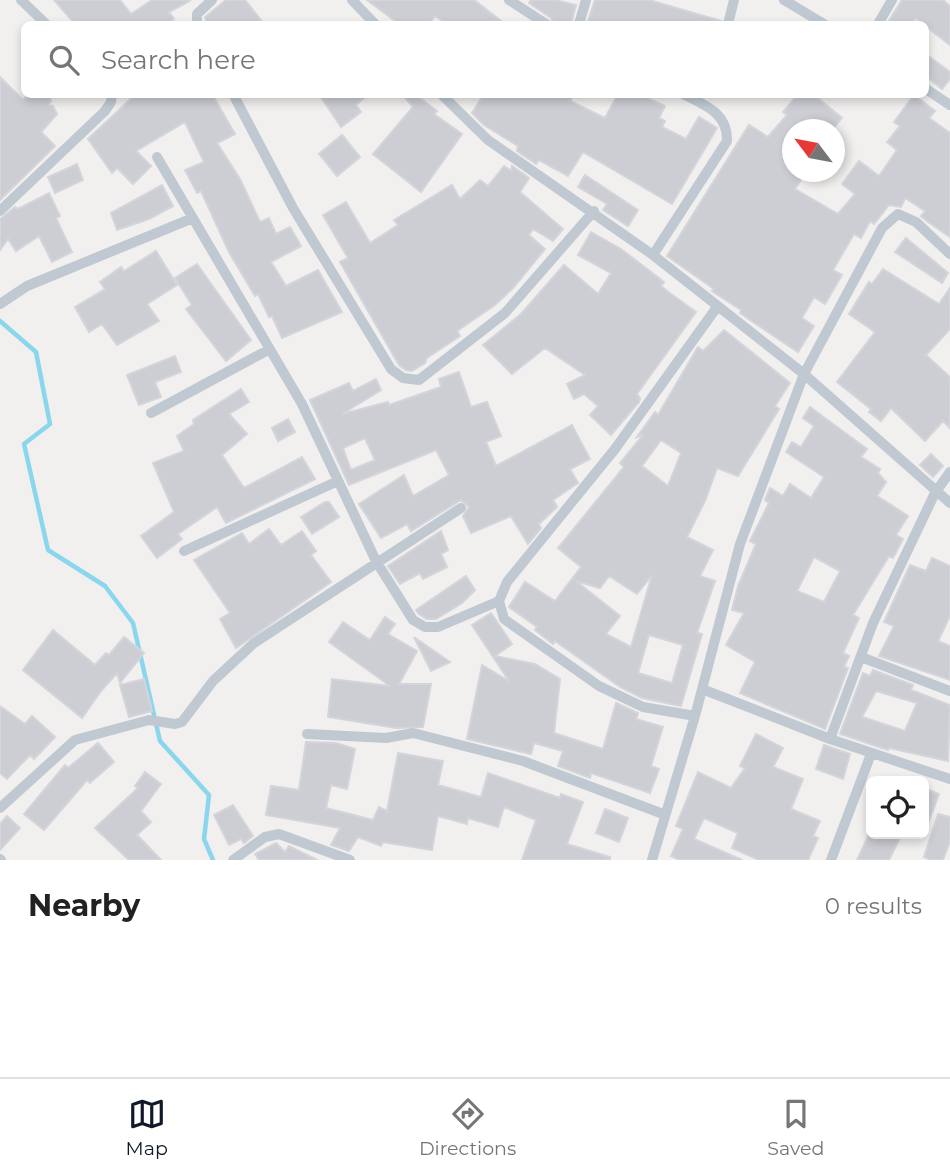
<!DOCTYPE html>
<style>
:root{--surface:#fff;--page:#f6f6f6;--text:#222;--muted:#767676;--line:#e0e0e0;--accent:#111827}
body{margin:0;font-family:Montserrat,sans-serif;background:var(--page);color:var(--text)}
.controls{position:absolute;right:21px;bottom:21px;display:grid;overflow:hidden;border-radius:10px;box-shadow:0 4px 10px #0003}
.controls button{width:63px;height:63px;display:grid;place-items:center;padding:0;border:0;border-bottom:2px solid var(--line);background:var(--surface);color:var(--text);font:35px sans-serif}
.compass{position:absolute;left:782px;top:119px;width:63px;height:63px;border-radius:50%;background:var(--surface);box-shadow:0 4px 10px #0003;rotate:302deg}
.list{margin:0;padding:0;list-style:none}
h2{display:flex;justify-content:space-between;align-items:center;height:91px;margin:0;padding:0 28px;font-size:30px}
h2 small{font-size:23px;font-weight:400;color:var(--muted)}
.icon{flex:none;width:38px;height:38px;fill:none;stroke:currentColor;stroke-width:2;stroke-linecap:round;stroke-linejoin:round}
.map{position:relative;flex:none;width:950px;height:860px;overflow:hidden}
.search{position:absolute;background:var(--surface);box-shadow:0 4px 10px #0003;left:21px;right:21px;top:21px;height:77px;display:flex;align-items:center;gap:18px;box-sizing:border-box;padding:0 24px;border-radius:10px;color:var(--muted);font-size:26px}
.sheet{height:217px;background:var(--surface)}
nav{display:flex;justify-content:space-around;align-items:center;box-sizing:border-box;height:98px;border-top:2px solid var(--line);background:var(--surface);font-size:19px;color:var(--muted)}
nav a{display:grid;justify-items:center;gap:4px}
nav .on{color:var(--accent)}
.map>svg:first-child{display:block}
</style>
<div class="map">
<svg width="950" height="860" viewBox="0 0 950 860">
<rect width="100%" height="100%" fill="#f2efef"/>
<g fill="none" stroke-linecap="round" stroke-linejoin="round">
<path stroke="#8ad6ed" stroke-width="4.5" d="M0 321 36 352 50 424 24 444 48 550 105 586 133 623 160 741 209 795 204 839 213 860"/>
</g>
<path fill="#ccced4" stroke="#d3d5db" stroke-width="2" fill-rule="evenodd" d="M54 0H120L131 14 152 0H191L169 12 174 19 166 24H75Z
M226 0H245L264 24H207L205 17Z
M367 0H474L505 24H447L435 16 429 24H399Z
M531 0H555L576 5 571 24H554L551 18 529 3Z
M595 0H649L721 21 720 24H587Z
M902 0H943L950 6V45L915 18 912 24H887Z
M926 54 950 72V79L942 89 926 76Z
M0 77 23 100 29 94H49L51 101 48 105 53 106 57 114 41 132 55 146 0 200Z
M136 94H212L235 134 217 143 240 179 260 222 269 218 276 234 290 227 301 246 271 262 286 286 318 270 342 312 282 338 272 316 269 317 258 294 255 296 229 252 201 191 197 193 185 170 204 162 185 122 136 151 151 166 133 184 117 168 112 173 88 139Z
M319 94H368L356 105 361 112 341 127Z
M402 94H415L437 111 434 114 462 134 421 192 373 154 413 107Z
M484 94H574L570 101 605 118 618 94H638L665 106 659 118 665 121 662 127 686 139 699 117 717 128 672 204 583 152 568 176 539 160 536 164 517 151 518 146 484 125 472 113Z
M798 94H813L842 118 832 130H793V142L783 152 793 159V172H806L795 189 838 214 855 194 842 184 859 161 879 176 897 150 887 142 900 126 894 122 914 95 935 111 929 118 950 133V237L928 222 921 216 925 211 905 198 901 207 889 205 874 224 870 221 861 238 854 234 833 270 842 275 825 304 814 297 802 318 814 326 798 352 750 320 740 313 741 310 712 291 714 289 667 256 749 125 768 137 787 115 783 112Z
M342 135 360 157 337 176 319 154Z
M77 164 83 180 55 193 48 177Z
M504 166 511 171 512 166 529 178 520 192 563 229 553 241 533 229 529 235 545 249 513 288 495 305 457 331 460 336 427 358 425 363 412 371 406 370 399 365 340 262 348 258 323 215 346 202 370 243 398 225 394 220 452 185 460 199 480 180 488 186Z
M585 175 638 210 628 226 603 210 607 204 578 187Z
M162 185 173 206 149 219 117 230 111 213Z
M49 193 60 216 56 218 72 252 52 262 39 236 16 251 8 239 0 250V219L15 207 18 209Z
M591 232 621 249 664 282 661 286 671 294 696 312 637 394 640 398 639 402 611 435 590 415 598 406 584 394 574 399 567 384 585 375 545 348 512 374 483 345 521 314 564 265 598 294 611 273 578 255Z
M906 238 948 273 942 283 895 252Z
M156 251 177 285 147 304 159 321 117 345 102 324 89 332 75 307 105 289 100 282 121 267 124 271Z
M197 264 251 340 226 361 186 309 192 305 175 278Z
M883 269 939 304 950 288V329L926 355 950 377V428L943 421 925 441 891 408 881 421 869 412 871 409 837 382 875 332 849 314 869 282 872 284Z
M724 330 790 383 775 406 779 409 738 476 717 468 705 501 687 537 713 550 700 576 715 581 697 633 702 634 681 706 642 698 620 687 555 641 553 644 535 630 537 627 509 607 525 582 555 601 581 567 558 548 624 467 620 463 644 434 637 437 655 412 658 415 698 347 703 351ZM661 440 681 453 668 486 642 466ZM652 575 631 647 606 634 620 616 576 581 600 588 609 576 637 594ZM649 635 683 645 672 683 638 673Z
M175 356 181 372 155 382 161 397 139 405 127 375Z
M459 372 471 407 487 402 501 436 486 442 496 466 572 425 590 459 570 469 578 483 553 500 557 507 539 524 541 528 528 544 511 516 471 533 463 516 469 507 461 500 411 531 407 524 381 538 359 504 404 475 413 496 449 475 436 450 349 485 310 400 349 383 353 391 376 379 381 390 342 414 388 402 389 405 441 387 439 379ZM365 438 375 460 351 470 343 448Z
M241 389 249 402 229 414 247 434 222 455 244 488 302 457 315 479 226 523 217 507 178 534 182 539 157 558 141 536 174 512 153 463 184 451 177 436 194 424 193 420Z
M810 407 867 449 861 457 880 469 878 473 886 482 877 496 908 516 896 535 903 539 893 558 889 556 853 615 859 618 843 653 849 656 844 667 848 668 825 729 740 693 755 662 726 645 744 613 732 610 738 586 756 544 750 541 769 503 765 500 770 488 783 496 790 484 811 498 824 477 786 452 792 442 801 447 814 426 803 418ZM814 557 840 571 824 602 797 591Z
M288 419 295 432 278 441 272 428Z
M931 454 943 466 933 477 920 465Z
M325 502H329L339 517 312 534 301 517Z
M269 529 281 545 302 531 316 551 311 555 331 582 236 648 220 619 230 613 194 560 242 533 249 544Z
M441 531 448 550 441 554 447 567 423 579 420 573 400 584 388 566Z
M932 558 950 566V616L938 641 950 646V680L879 656 894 626 884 622 910 565 926 571Z
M466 576 475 590 462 603 436 619H427L419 614 416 610Z
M491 613 512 644 495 656 535 664 560 679 554 733 603 749 616 703 638 713 636 719 663 727 651 766 659 769 650 793 591 773 590 778 558 766 563 751 534 743 531 754 467 739 482 665 509 681 472 625Z
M385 617 395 624 388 634 417 651 399 684H431L423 727 396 728 328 717 332 679 390 686 329 642 343 622 370 640Z
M53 630 95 665 106 653 109 655 124 637 144 653 120 683 117 673 101 691 82 718 23 670Z
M414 637 450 662 431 671Z
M873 670 913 685 911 690 950 705 948 761 889 748 888 750 840 734 863 673 870 676ZM876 691 917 703 905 731 862 717Z
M144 679 152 711 129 717 120 685Z
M0 706 25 724 32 716 55 737 34 759 30 755 7 779 0 773Z
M756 734 783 748 773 767 803 779 791 809 820 821 813 836 818 838 808 860H759L732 848 738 833 704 818 694 839 742 860H680L671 856 683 829 676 826 698 772 731 788 745 768 740 766Z
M306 742 336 743 355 749 347 789 331 785 326 808 373 820 379 807 387 811 398 753 443 761 438 785 481 797 488 773 560 798 561 794 583 802 567 844 610 857V860H522L536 820 504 807 498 827 468 818 467 824 438 816 432 850 383 842 381 846 358 837 349 851 331 845 340 828 266 815 271 786 299 790Z
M98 743 114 762 90 783 87 780 44 830 24 814 65 765 68 768Z
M824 745 850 754 843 779 816 769Z
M145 772 161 784 141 811 151 822 137 835 161 860H129L95 828 138 788 135 786Z
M924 788 939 794 925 831H924Z
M233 805 253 836 244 843 241 839 229 845 214 815Z
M605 809 628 818 619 842 596 833Z
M938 814 950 817V841L943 860H931L924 857Z
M7 816 20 828 0 850V824Z
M869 834H902L889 860H857Z
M276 843 285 852 289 846 317 860H259L255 854Z"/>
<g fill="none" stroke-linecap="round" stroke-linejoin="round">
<path stroke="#c0c9d1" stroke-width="10" d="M21 0 46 24
M352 0 375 24
M509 0 546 24
M784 0 824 24
M197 24V14L212 0
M579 24 586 0
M728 24 734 0
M878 24 892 0
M926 89 950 105
M233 94 293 208 391 369 403 378 419 380 505 313 594 211
M441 94 488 140 653 255 804 374 950 503
M157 157 302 404 376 561 413 620 425 627H438L499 601
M0 211 105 111 111 102 112 94
M653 255 727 141C728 113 705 105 683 94
M0 304 27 286 193 218
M151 413 270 349
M184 551 338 481
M861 657 950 691
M702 689 830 739 950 779
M695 716 643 707 599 686 504 619 499 601 507 582 615 449 717 307
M307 734 386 738 413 733 523 761 663 814
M830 739 873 623 935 493 950 472
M0 808 75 740 149 720 175 724 182 722 213 681 254 643 461 508
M0 859 1 860
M233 860 265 837 279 834 350 860
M652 860 695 716 740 544 804 374 882 228 898 214 916 222 950 254
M831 860 871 754"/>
</g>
</svg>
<div class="controls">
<button><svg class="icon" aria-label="locate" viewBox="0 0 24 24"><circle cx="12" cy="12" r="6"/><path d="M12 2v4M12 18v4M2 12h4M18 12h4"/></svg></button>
</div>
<svg class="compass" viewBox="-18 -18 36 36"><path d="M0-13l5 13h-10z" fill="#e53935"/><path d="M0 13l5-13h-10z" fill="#767676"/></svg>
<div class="search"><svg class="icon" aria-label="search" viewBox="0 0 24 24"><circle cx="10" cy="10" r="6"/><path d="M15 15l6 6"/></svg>Search here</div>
</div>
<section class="sheet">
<h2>Nearby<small>0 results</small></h2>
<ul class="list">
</ul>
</section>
<nav>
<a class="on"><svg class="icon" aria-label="map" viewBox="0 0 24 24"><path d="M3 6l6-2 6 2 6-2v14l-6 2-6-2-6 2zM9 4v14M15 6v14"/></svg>Map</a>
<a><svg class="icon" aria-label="directions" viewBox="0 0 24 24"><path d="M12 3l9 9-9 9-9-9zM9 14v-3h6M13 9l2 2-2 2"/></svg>Directions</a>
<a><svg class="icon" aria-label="saved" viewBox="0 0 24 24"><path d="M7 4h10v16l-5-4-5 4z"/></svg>Saved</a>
</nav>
